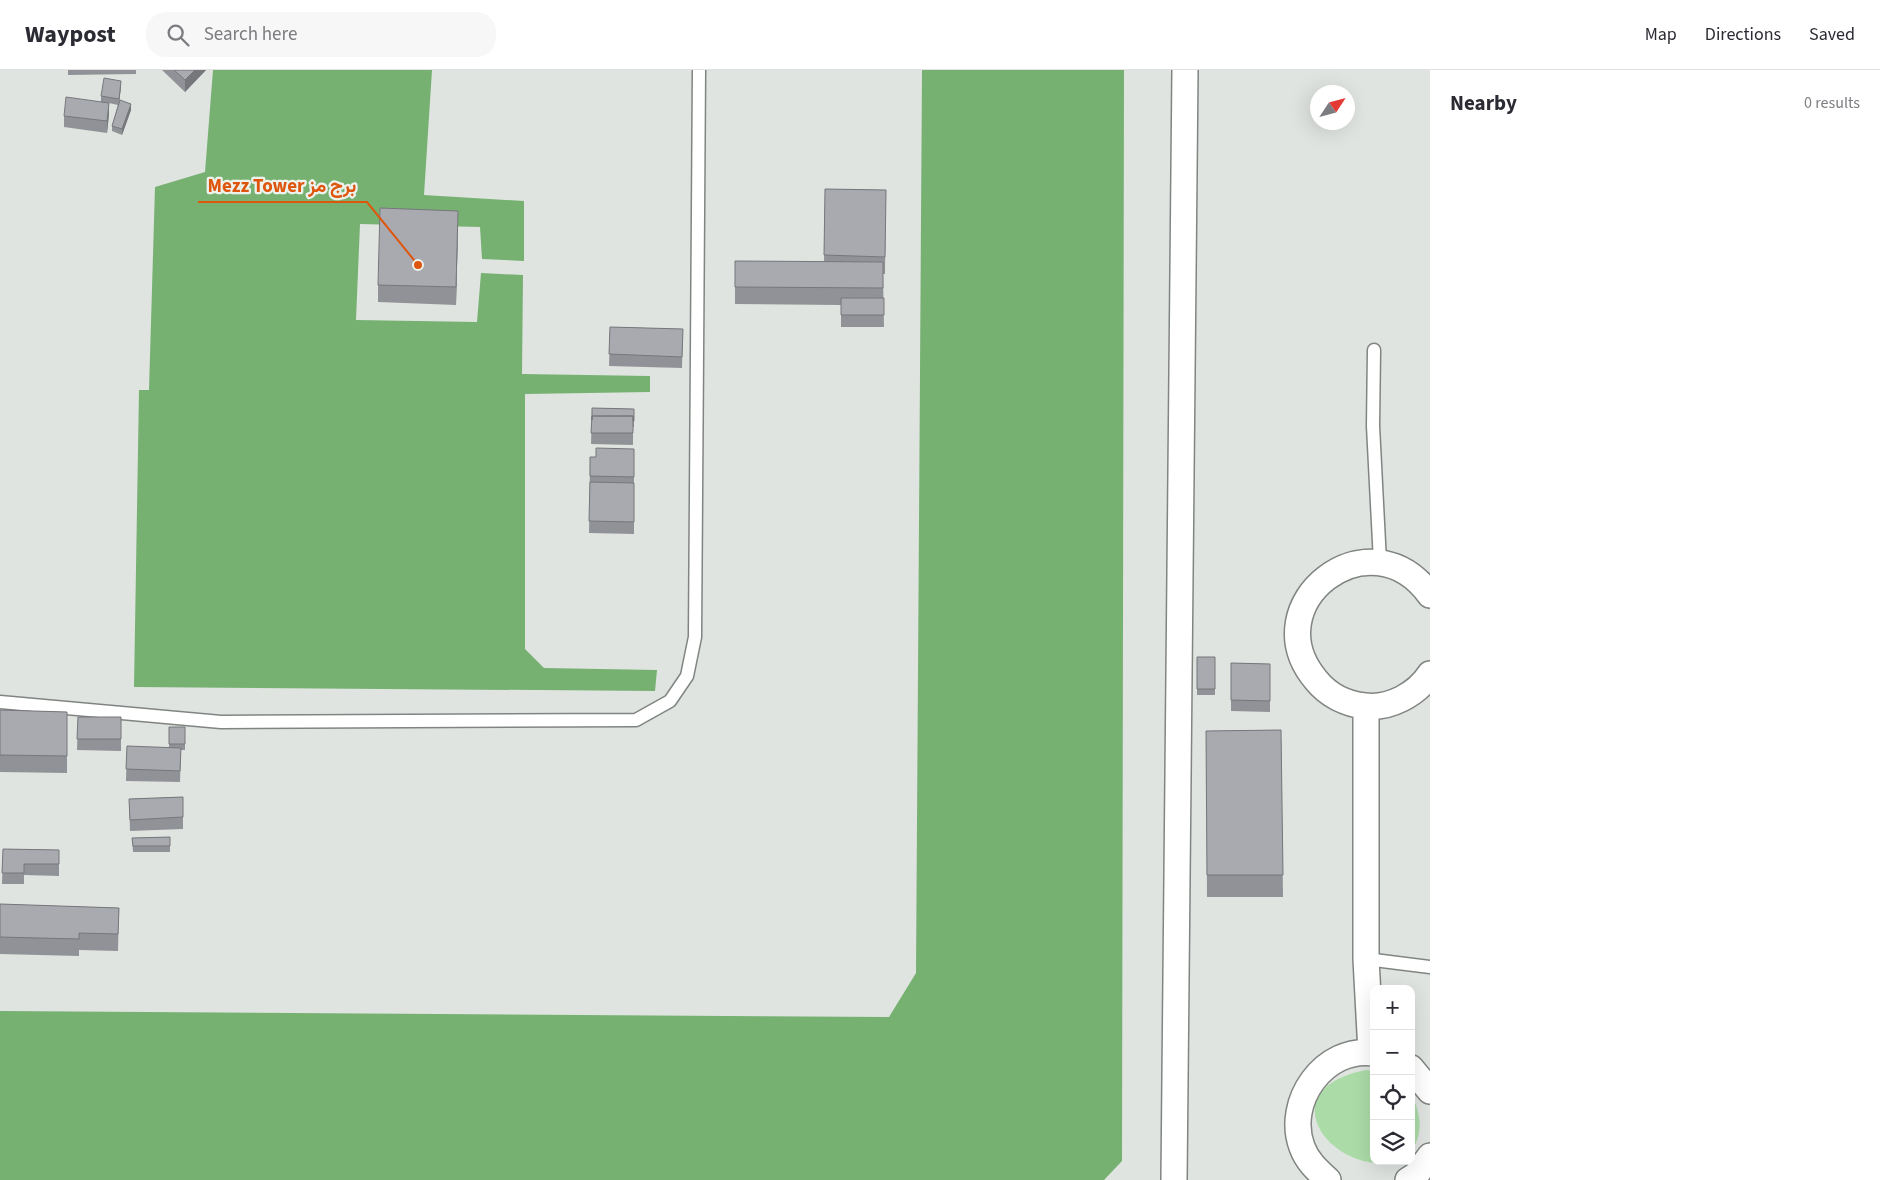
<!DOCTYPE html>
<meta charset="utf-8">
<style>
:root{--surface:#fff;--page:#f7f7f7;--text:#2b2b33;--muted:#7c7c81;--line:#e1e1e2}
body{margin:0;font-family:"Source Sans 3",Vazirmatn,sans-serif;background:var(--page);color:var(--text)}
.controls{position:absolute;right:15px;bottom:15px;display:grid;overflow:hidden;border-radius:10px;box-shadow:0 5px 20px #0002}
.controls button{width:45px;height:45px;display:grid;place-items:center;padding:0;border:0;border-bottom:1px solid var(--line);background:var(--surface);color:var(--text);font:25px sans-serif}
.compass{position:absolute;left:1310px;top:15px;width:45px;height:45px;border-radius:50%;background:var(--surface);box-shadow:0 5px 20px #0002;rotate:54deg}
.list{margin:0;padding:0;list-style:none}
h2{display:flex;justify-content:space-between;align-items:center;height:65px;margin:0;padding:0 20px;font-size:21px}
h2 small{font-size:16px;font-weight:400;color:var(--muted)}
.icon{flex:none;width:28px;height:28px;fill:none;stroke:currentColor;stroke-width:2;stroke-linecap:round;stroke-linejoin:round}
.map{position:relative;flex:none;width:1430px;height:1110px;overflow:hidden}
header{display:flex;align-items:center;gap:30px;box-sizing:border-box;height:70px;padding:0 25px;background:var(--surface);border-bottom:1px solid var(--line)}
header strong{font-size:24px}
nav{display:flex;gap:28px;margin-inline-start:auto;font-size:18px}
.search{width:350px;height:45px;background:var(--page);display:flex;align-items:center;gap:12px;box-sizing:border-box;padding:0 18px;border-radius:20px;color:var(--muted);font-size:19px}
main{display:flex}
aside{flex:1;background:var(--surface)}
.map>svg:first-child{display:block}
</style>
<header>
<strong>Waypost</strong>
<div class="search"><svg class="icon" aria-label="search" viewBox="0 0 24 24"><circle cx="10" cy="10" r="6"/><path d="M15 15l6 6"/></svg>Search here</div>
<nav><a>Map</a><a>Directions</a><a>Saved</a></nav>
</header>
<main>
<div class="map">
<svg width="1430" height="1110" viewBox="0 0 1430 1110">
<rect width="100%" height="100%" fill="#e0e4e0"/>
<path fill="#abdca7" d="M1366 1000 1374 1001V1091H1404C1331 1110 1266 1019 1366 1000Z
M1411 1023C1421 1044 1424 1062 1411 1082Z"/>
<path fill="#76b172" d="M213 0H432L424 125 524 131V191L482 189 480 157 360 154 356 250 477 252 481 203 523 205 522 304 650 306V322L525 324V579L544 598 657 600 655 621 134 617 139 320H149L155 117 205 102Z
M922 0H1124L1122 1091 1104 1110H0V941L889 947 916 903Z"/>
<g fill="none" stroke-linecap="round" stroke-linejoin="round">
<g stroke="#818581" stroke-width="15">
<path id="lane" d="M1374 280 1373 356 1380 492
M0 632 221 652 636 650 670 631 687 606 695 567 699 0
M1366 889 1430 897"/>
</g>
<g stroke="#818581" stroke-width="28">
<path id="street" d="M1430 525C1370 442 1252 534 1316 610 1328 625 1346 634 1365 636 1390 639 1417 624 1430 604
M1366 636V889L1371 982
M1411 998 1430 1021
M1174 1110 1185 0
M1328 1110C1317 1100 1307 1091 1302 1077 1285 1032 1324 976 1374 983
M1408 1110 1416 1105 1430 1086"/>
</g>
<use href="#lane" stroke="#fff" stroke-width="12"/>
<use href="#street" stroke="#fff" stroke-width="25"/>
</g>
<path fill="#919297" d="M68 0H136V4L68 5Z
M162 0H206L185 22Z
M121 16 119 32 131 40 122 65 112 61V56L118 35 109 33V44L107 63 64 57V46L101 32V26Z
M825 119 886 120 885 204H883L884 257H841V235L735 234V191L824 192Z
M458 158 456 235 378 232V215Z
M610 257 683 259 682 298 609 296Z
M592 338 634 339V357H633V375L591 374Z
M634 379V464L589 463 590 387H596Z
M1197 587H1215V625H1197Z
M1231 593 1270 594V642L1231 641Z
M0 640 67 642V703L0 702Z
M78 647H121V681L77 680Z
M169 657H185V680H181L180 712 126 711 127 676 169 678Z
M1281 660 1283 827H1207L1206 661Z
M183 727V759L130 761 129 729Z
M170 767V782H133L132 768Z
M3 779 59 780V806L24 805V814H2Z
M0 834 119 838 118 881 79 880V886L0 884Z"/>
<path fill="#76777b" d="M195 0H206L185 22V10Z
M121 11V16L119 35V29Z
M109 33V44L107 63V51Z
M131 34V40L122 65V59Z
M458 141V158L456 235V217Z"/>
<path fill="#a9aab0" stroke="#76777b" d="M174 0H195L185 10Z
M104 8 121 11 119 29 101 26Z
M66 27 109 33 107 51 64 46Z
M120 30 131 34 122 59 112 56Z
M825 119 886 120 885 187 824 185Z
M380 138 458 141 456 217 378 215Z
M735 191 883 192V218L735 217Z
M841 228H884V245H841Z
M610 257 683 259 682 287 609 284Z
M592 338 634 339V351H633V346H592V350Z
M592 346H633V363H591Z
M596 378 634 379V407L590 406V387H596Z
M590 412 634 413V452L589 451Z
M1197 587H1215V619H1197Z
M1231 593 1270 594V631L1231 630Z
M0 640 67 642V686L0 685Z
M78 647H121V669H77Z
M169 657H185V674H169Z
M1281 660 1283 805H1207L1206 661Z
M127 676 181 678 180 701 126 699Z
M183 727V747L130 750 129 729Z
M170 767V776H133L132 768Z
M3 779 59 780V794H24V803H2Z
M0 834 119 838 118 864 79 863V869L0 867Z"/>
<path fill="none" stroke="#de560d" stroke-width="2" d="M418 195L367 132H198"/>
<circle fill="#de560d" stroke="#edf2ed" stroke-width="2" cx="418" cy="195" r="5"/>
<g font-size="19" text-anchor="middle" font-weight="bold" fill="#de560d" stroke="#edf2ed" stroke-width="4.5" stroke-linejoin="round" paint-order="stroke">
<text x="282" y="122">Mezz Tower برج مز</text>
</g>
</svg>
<div class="controls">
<button>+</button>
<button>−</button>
<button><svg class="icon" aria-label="locate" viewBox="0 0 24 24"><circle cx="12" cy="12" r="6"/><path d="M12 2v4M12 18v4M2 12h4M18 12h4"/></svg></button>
<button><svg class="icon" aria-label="layers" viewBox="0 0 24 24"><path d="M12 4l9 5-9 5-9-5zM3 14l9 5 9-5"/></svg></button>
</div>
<svg class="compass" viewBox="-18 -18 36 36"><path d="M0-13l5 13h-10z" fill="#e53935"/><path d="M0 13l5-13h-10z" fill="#7c7c81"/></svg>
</div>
<aside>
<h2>Nearby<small>0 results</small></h2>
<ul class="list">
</ul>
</aside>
</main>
